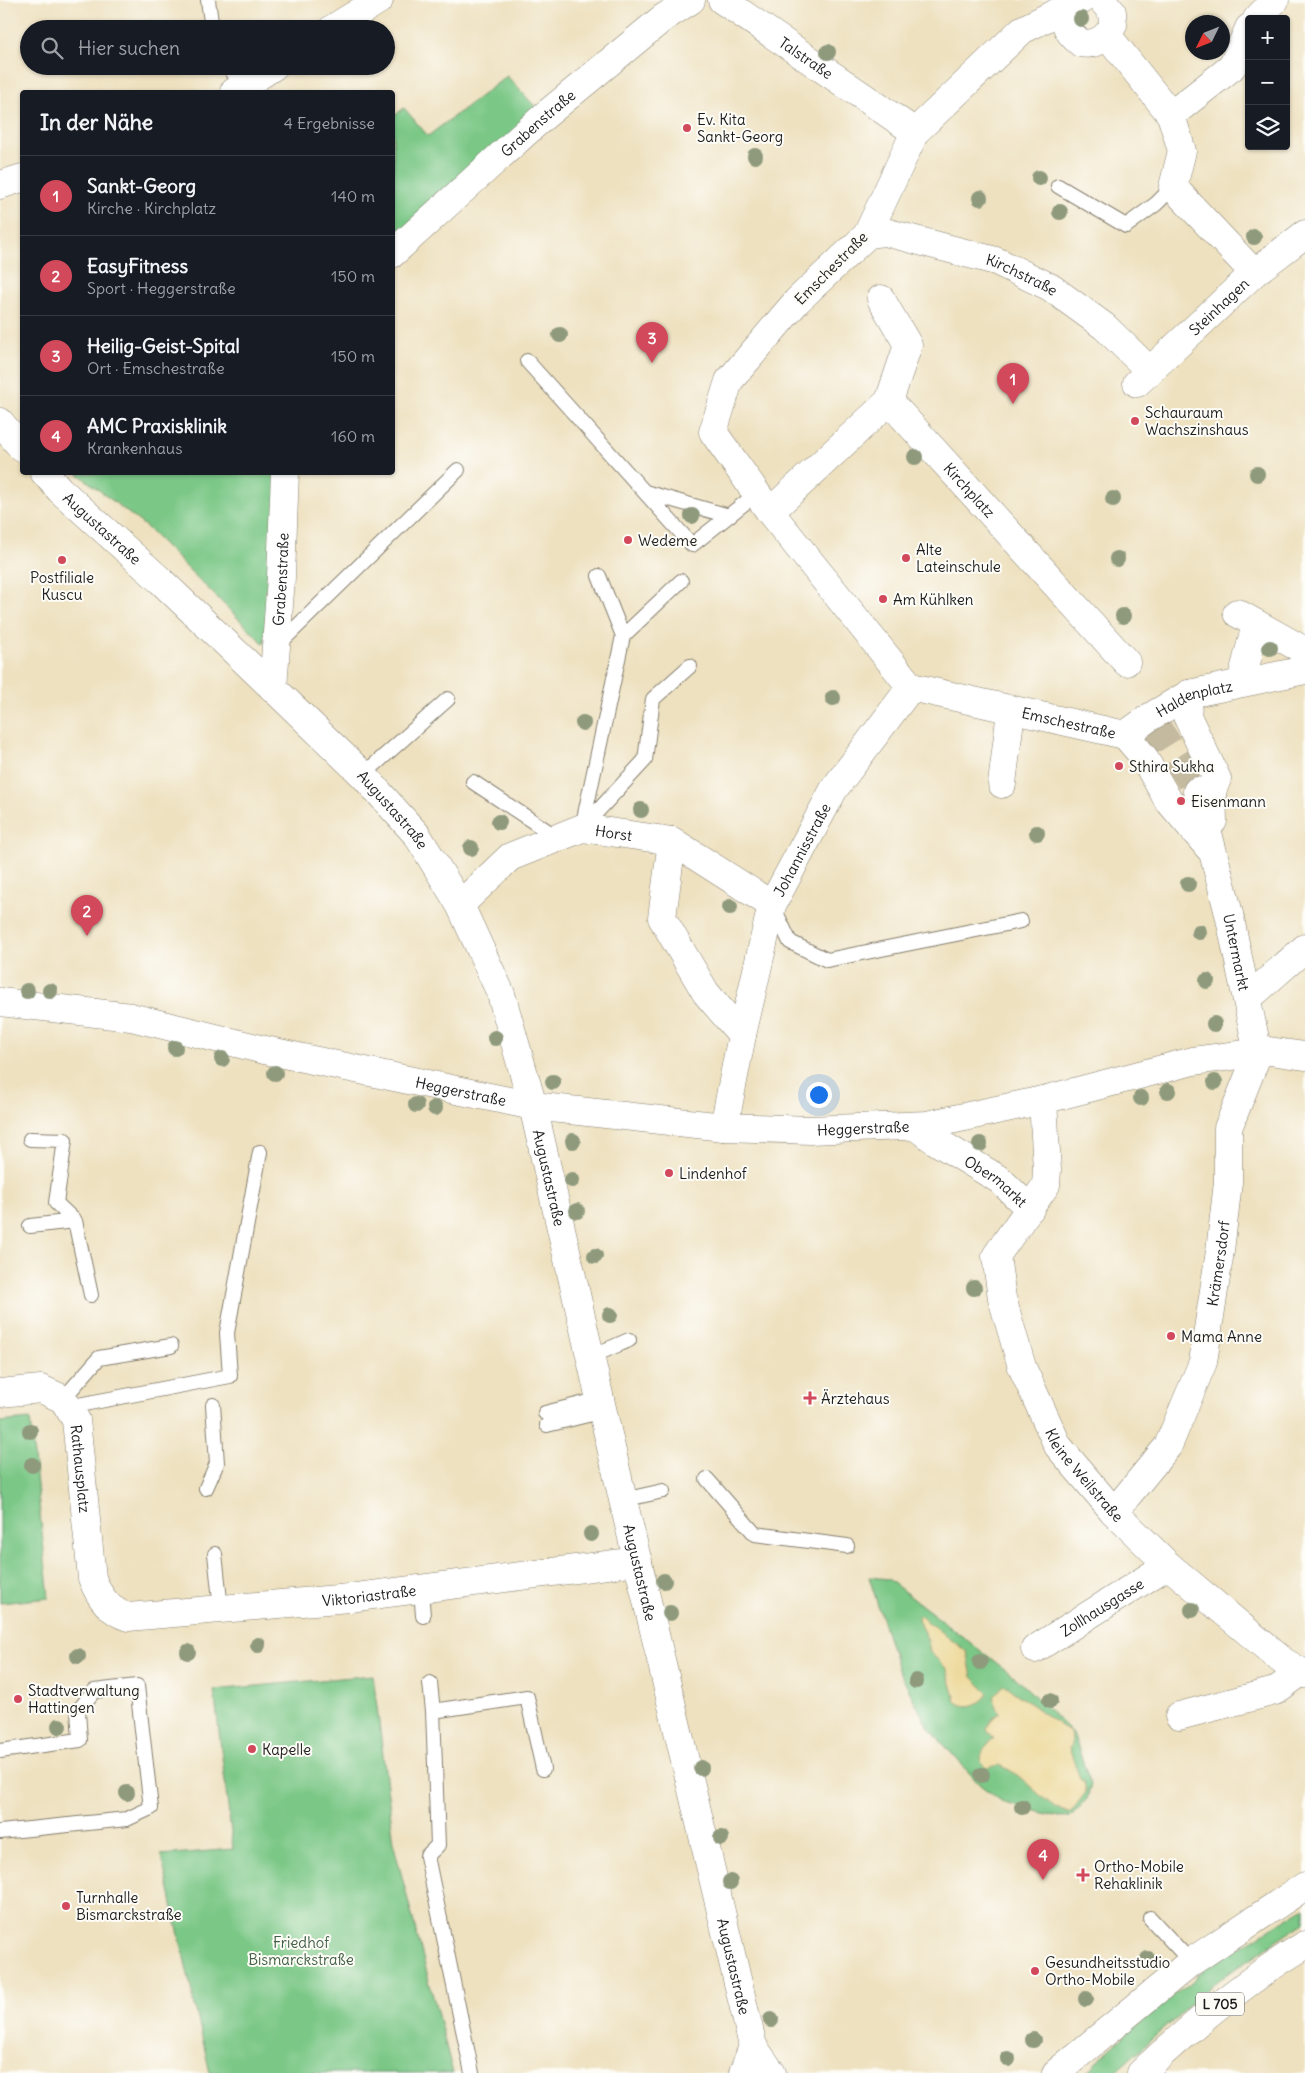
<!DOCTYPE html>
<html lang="de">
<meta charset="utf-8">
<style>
:root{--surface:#171b24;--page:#242831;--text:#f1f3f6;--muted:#9ea1a6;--line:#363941;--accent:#d1495b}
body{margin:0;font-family:Delius,sans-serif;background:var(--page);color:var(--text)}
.controls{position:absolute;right:15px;top:15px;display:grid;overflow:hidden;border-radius:5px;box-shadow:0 1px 4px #0004}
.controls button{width:45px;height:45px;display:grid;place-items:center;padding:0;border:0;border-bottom:1px solid var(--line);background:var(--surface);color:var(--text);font:25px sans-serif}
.compass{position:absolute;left:1185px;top:15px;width:45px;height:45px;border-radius:50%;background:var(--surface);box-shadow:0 1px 4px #0004;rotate:227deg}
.you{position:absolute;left:818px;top:1094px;width:18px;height:18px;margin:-12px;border:4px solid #fff;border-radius:50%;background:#1a73e8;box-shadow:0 0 0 8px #1a73e833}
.badge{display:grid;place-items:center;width:32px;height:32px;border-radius:50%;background:var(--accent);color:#fff;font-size:16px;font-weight:700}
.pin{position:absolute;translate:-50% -41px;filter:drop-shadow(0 1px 2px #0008)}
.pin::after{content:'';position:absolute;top:26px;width:18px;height:15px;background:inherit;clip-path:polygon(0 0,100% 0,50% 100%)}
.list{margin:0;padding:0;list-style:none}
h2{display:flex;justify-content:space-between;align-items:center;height:65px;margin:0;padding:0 20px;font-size:21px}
h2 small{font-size:16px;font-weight:400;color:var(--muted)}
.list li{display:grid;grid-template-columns:32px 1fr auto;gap:15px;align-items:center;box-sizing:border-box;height:80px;padding:0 20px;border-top:1px solid var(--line)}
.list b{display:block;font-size:19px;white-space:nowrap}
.list p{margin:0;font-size:16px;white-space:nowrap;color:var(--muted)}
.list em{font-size:16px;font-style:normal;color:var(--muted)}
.icon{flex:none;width:28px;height:28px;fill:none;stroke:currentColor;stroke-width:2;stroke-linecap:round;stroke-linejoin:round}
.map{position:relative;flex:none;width:1305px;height:2073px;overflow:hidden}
.search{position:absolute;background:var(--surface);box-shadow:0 1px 4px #0004;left:20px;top:20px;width:375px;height:55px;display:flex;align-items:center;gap:12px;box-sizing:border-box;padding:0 18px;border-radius:28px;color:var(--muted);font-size:19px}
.panel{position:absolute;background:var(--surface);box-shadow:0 1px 4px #0004;left:20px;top:90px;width:375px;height:385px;border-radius:5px}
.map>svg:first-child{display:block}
</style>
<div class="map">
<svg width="1305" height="2073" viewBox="0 0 1305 2073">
<rect width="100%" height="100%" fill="#fdfcf7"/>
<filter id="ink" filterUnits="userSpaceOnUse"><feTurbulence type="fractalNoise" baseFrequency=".02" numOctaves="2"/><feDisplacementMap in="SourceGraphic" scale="10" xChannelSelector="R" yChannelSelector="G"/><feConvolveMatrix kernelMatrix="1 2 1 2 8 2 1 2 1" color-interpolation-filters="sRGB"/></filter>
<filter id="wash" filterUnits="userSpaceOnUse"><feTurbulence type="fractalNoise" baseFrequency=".0096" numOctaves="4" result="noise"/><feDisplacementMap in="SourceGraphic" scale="20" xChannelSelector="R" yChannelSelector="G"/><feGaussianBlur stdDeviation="1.12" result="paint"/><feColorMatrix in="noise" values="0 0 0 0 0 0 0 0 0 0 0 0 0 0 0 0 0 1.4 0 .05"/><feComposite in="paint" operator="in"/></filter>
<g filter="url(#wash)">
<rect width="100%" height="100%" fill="#eee1c0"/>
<path fill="#7ac786" stroke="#4b7251" d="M507 76 541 113 393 244V117L404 108 428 136Z
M77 473H280L264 644 145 526Z
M30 1419 49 1598 0 1603V1422Z
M869 1577 888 1579 1016 1678 1073 1733 1091 1785 1087 1799 1070 1817 1063 1818 1004 1803 980 1785 928 1727 898 1669Z
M373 1675 395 1850 453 2073H210L161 1855 233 1849 214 1690Z
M1305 1907V1923L1219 1979 1114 2073H1086L1109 2049 1207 1968Z"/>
<path fill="#eeda9e" stroke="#857b5d" d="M919 1615 967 1652 972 1677 988 1693C981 1706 963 1711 954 1699L955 1697 947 1669 930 1652 928 1641 918 1620Z
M1004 1685 1071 1733 1072 1745 1069 1748 1080 1779 1082 1781 1084 1780 1086 1792 1071 1812 1068 1813C1042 1804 1027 1777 1002 1766 998 1764 991 1767 987 1768L981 1762C981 1751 987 1744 994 1738L987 1730C988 1723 993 1716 1000 1714L993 1697Z"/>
</g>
<g filter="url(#ink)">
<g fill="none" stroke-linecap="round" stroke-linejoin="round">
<path stroke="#c4ba9f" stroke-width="28" stroke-dasharray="28 14" stroke-linecap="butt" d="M1154 722 1197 791"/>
<g stroke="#857e6e" stroke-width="16">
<path id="lane" d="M208 0 212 29
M229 66 242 87
M1058 186 1126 226 1156 204 1173 187
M527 361 692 545 756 494
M645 492 729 516
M599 576 623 636
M681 581 623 636 582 828 645 760 653 699 690 666
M279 644 458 470
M363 775 448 699
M473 782 558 838
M774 908 790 942 827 960 1021 921
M30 1139 65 1140 56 1203 75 1221 91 1295
M30 1226 75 1221
M590 1357 629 1340
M63 1399 99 1358 171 1346
M68 1407 230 1376 227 1333 260 1152
M545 1413 601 1399
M547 1425 604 1411
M707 1479 755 1534 847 1546
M206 1488 217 1463 213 1405
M623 1500 663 1491
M215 1554 221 1609
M421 1589 423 1616
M430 1683 433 1711 438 1845 427 1856 472 2073
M433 1711 527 1697 543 1769
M0 1751 80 1740 78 1711 94 1691 137 1686 151 1808 127 1819 0 1832
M1150 1918 1191 1962"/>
</g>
<g stroke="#857e6e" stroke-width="29">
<g id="street">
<path id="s1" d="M722 0 915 132"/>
<path id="s2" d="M1082 0 1022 30 915 132 867 235 797 301 729 381 713 432 770 512 911 687 1125 735 1150 717 1189 694 1305 670"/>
<path d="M1070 4C1060 20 1067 33 1081 43 1095 46 1107 39 1113 25L1112 12 1102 0"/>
<path d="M1257 19 1275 0"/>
<path d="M1107 35 1171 115 1182 151 1173 187 1254 273"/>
<path d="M1171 115 1232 67 1249 28"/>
<path id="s3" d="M867 235 875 233 885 232 996 261 1050 287 1105 327 1150 371"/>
<path id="s4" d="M392 254 543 117 663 18 691 0"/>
<path id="s5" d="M1137 383 1254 273 1305 234"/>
<path id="s6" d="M889 401 1126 662"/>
<path d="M0 422 22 448"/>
<path id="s7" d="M44 472 60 490 161 581 273 688 363 775 417 835 460 905 501 994 533 1106 623 1500 753 2046 772 2073"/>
<path d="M770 512 889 401 908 345 881 299"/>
<path d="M1237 613 1305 651"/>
<path d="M1241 683 1256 624"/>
<path id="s8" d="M273 688 281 577 285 472"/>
<path d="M1189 694 1187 716 1217 779 1212 791 1213 821"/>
<path d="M1125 735 1143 756 1168 800 1209 848"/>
<path d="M1002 784 1011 711"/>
<path id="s9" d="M1197 791 1229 914 1258 1053"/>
<path d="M672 841 662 918 706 993 742 1035"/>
<path id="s10" d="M460 905 510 857 582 828 672 841 772 905"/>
<path d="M1247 999 1305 948"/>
<path id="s11" d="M0 1002 131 1017 260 1049 533 1106 724 1127 810 1130 927 1125 1043 1100 1193 1061 1269 1051 1305 1056"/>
<path id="s12" d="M1043 1100 1047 1170 1046 1185 996 1256 1002 1298 1022 1367 1058 1446 1114 1512 1168 1565 1284 1662 1305 1674"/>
<path id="s13" d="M915 1126 936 1141 1000 1180 1030 1209"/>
<path id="s14" d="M724 1127 742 1035 772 905 834 789 911 687"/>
<path id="s15" d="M0 1393 41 1389 63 1399 76 1420 92 1578C99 1597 109 1611 128 1617L349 1598 638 1561"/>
<path id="s16" d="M1114 1512 1168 1446 1203 1362 1220 1251 1228 1182V1128L1258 1053"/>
<path id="s17" d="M1035 1649 1168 1565"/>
<path d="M1179 1716 1275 1691 1301 1672"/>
<path d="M743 2073 753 2046"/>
</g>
</g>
<g stroke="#857e6e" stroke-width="29">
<path id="secondary" d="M332 29 379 0
M234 92 274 66
M0 185 22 178"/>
</g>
<g stroke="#857e6e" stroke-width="29">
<path id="primary" d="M1056 2073 1191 1962 1305 1886
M1141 2073C1192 2025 1245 1981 1305 1945"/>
</g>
<use href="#lane" stroke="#fff" stroke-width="14"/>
<use href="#street" stroke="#fff" stroke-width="28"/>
<use href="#secondary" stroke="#fff" stroke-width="28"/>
<use href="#primary" stroke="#fff" stroke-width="28"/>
</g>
<g fill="#8f9a7d">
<circle cx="1081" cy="19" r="8"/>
<circle cx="828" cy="52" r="8"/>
<circle cx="755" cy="156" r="8"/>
<circle cx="1039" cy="178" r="8"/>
<circle cx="980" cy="198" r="8"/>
<circle cx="1060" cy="212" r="8"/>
<circle cx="1254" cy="237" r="8"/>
<circle cx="560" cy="335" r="8"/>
<circle cx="915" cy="457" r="8"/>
<circle cx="1257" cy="474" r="8"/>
<circle cx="1113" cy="499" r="8"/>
<circle cx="692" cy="516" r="8"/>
<circle cx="1117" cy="559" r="8"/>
<circle cx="1123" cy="616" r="8"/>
<circle cx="1270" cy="648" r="8"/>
<circle cx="833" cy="698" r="8"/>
<circle cx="583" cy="723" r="8"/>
<circle cx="641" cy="810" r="8"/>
<circle cx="499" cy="822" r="8"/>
<circle cx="1037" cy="833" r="8"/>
<circle cx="471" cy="848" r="8"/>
<circle cx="1188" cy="884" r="8"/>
<circle cx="730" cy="907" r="8"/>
<circle cx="1199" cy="932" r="8"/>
<circle cx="1207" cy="981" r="8"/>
<circle cx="27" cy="991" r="8"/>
<circle cx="50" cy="991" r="8"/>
<circle cx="1214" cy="1024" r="8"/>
<circle cx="495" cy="1038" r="8"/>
<circle cx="175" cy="1048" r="8"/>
<circle cx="222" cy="1059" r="8"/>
<circle cx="275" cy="1073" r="8"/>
<circle cx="553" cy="1082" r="8"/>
<circle cx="1215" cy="1082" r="8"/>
<circle cx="1168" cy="1091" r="8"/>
<circle cx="1141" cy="1098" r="8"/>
<circle cx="416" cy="1105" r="8"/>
<circle cx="435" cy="1108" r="8"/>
<circle cx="573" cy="1141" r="8"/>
<circle cx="980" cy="1144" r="8"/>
<circle cx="572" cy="1180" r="8"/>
<circle cx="577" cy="1211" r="8"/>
<circle cx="595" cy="1256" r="8"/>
<circle cx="974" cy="1288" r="8"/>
<circle cx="610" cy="1315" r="8"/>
<circle cx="30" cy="1431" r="8"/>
<circle cx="32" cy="1465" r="8"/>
<circle cx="591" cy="1534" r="8"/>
<circle cx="664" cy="1581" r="8"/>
<circle cx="1192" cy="1610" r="8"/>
<circle cx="670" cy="1613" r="8"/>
<circle cx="258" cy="1645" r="8"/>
<circle cx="188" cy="1652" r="8"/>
<circle cx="78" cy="1656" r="8"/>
<circle cx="980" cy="1662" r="8"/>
<circle cx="916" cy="1681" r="8"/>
<circle cx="1050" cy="1701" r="8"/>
<circle cx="59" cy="1726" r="8"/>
<circle cx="701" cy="1768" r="8"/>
<circle cx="982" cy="1775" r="8"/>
<circle cx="127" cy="1793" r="8"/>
<circle cx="1022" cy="1807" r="8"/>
<circle cx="721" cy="1838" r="8"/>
<circle cx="730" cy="1882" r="8"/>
<circle cx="1148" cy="1959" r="8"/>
<circle cx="1086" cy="1999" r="8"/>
<circle cx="771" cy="2020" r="8"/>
<circle cx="1033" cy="2040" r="8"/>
<circle cx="1008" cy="2059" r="8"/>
</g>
</g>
<g fill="#d1495b" stroke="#fdfcf7" stroke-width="2">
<circle cx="687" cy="128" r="5"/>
<circle cx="1135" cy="421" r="5"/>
<circle cx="628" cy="540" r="5"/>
<circle cx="906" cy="558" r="5"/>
<circle cx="62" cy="560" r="5"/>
<circle cx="883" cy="599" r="5"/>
<circle cx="1119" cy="766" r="5"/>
<circle cx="1181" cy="801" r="5"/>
<circle cx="669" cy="1173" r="5"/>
<circle cx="1171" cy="1336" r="5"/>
<path d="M807.5 1390.5h5v5h5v5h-5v5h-5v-5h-5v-5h5z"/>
<circle cx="18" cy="1699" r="5"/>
<circle cx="252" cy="1749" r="5"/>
<path d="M1080.5 1867.5h5v5h5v5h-5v5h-5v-5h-5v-5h5z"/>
<circle cx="66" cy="1906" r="5"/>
<circle cx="1035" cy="1971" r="5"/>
</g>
<g text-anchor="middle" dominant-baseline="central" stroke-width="4" stroke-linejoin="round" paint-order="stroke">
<rect fill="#fdfcf7" stroke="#605f5e" stroke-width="1" x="1196" y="1992.5" width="48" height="23" rx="4"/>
<g font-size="14" font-weight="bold" fill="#1c1c1c">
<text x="1220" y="2004">L 705</text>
</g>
<g font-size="15" fill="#1c1c1c" stroke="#fdfcf7">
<text stroke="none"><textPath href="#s1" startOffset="102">Talstraße</textPath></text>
<text stroke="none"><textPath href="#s4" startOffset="196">Grabenstraße</textPath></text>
<text transform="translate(831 268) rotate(-45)">Emschestraße</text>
<text stroke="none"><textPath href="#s3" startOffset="162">Kirchstraße</textPath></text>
<text stroke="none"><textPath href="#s5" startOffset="112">Steinhagen</textPath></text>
<text stroke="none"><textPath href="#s6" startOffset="120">Kirchplatz</textPath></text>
<text stroke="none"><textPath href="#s7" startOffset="81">Augustastraße</textPath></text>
<text stroke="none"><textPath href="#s8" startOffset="109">Grabenstraße</textPath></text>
<text stroke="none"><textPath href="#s2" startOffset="1205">Haldenplatz</textPath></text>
<text stroke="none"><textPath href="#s2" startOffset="1068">Emschestraße</textPath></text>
<text stroke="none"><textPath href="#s7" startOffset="486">Augustastraße</textPath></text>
<text stroke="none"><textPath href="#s10" startOffset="179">Horst</textPath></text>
<text stroke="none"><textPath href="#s14" startOffset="290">Johannisstraße</textPath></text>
<text stroke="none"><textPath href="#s9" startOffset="166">Untermarkt</textPath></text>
<text stroke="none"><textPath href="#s11" startOffset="470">Heggerstraße</textPath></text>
<text stroke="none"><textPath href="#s11" startOffset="875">Heggerstraße</textPath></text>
<text stroke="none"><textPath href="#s7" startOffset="891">Augustastraße</textPath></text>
<text stroke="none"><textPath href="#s13" startOffset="98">Obermarkt</textPath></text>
<text stroke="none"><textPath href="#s16" startOffset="276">Krämersdorf</textPath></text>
<text stroke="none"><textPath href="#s15" startOffset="139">Rathausplatz</textPath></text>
<text stroke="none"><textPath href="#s12" startOffset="412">Kleine Weilstraße</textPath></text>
<text stroke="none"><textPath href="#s7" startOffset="1296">Augustastraße</textPath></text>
<text stroke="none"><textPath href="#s15" startOffset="546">Viktoriastraße</textPath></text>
<text stroke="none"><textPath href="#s17" startOffset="79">Zollhausgasse</textPath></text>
<text stroke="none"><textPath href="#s7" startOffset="1701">Augustastraße</textPath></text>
</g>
<g font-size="15" fill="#1c1c1c" stroke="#fdfcf7" text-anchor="start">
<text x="697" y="119">Ev. Kita<tspan x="697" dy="17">Sankt-Georg</tspan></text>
<text x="1145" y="412">Schauraum<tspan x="1145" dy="17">Wachszinshaus</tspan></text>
<text x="638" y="540">Wedeme</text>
<text x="916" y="549">Alte<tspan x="916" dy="17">Lateinschule</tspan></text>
<text x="62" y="577" text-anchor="middle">Postfiliale<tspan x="62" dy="17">Kuscu</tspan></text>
<text x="893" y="599">Am Kühlken</text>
<text x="1129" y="766">Sthira Sukha</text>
<text x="1191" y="801">Eisenmann</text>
<text x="679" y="1173">Lindenhof</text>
<text x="1181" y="1336">Mama Anne</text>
<text x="821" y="1398">Ärztehaus</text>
<text x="28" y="1690">Stadtverwaltung<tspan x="28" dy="17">Hattingen</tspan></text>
<text x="262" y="1749">Kapelle</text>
<text x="1094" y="1866">Ortho-Mobile<tspan x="1094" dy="17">Rehaklinik</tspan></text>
<text x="76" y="1897">Turnhalle<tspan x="76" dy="17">Bismarckstraße</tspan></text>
<text x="1045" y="1962">Gesundheitsstudio<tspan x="1045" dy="17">Ortho-Mobile</tspan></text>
</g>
<g font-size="15" fill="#426046" stroke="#fdfcf7">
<text x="301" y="1942">Friedhof<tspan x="301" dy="17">Bismarckstraße</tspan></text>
</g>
</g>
</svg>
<div class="controls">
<button>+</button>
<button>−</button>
<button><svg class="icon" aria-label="layers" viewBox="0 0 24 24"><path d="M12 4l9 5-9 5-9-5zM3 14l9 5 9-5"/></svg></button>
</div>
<svg class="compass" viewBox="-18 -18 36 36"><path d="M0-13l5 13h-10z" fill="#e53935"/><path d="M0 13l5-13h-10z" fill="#9ea1a6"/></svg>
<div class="you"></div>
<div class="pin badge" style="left:1013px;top:404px">1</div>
<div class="pin badge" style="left:87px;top:936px">2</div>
<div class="pin badge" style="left:652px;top:363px">3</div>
<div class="pin badge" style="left:1043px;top:1880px">4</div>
<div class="search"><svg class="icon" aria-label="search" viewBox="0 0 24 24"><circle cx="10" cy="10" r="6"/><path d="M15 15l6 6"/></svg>Hier suchen</div>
<section class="panel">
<h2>In der Nähe<small>4 Ergebnisse</small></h2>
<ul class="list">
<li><span class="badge">1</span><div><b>Sankt-Georg</b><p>Kirche · Kirchplatz</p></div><em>140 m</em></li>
<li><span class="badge">2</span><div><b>EasyFitness</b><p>Sport · Heggerstraße</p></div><em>150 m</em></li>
<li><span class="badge">3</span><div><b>Heilig-Geist-Spital</b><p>Ort · Emschestraße</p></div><em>150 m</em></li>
<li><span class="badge">4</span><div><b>AMC Praxisklinik</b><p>Krankenhaus</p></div><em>160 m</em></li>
</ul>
</section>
</div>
